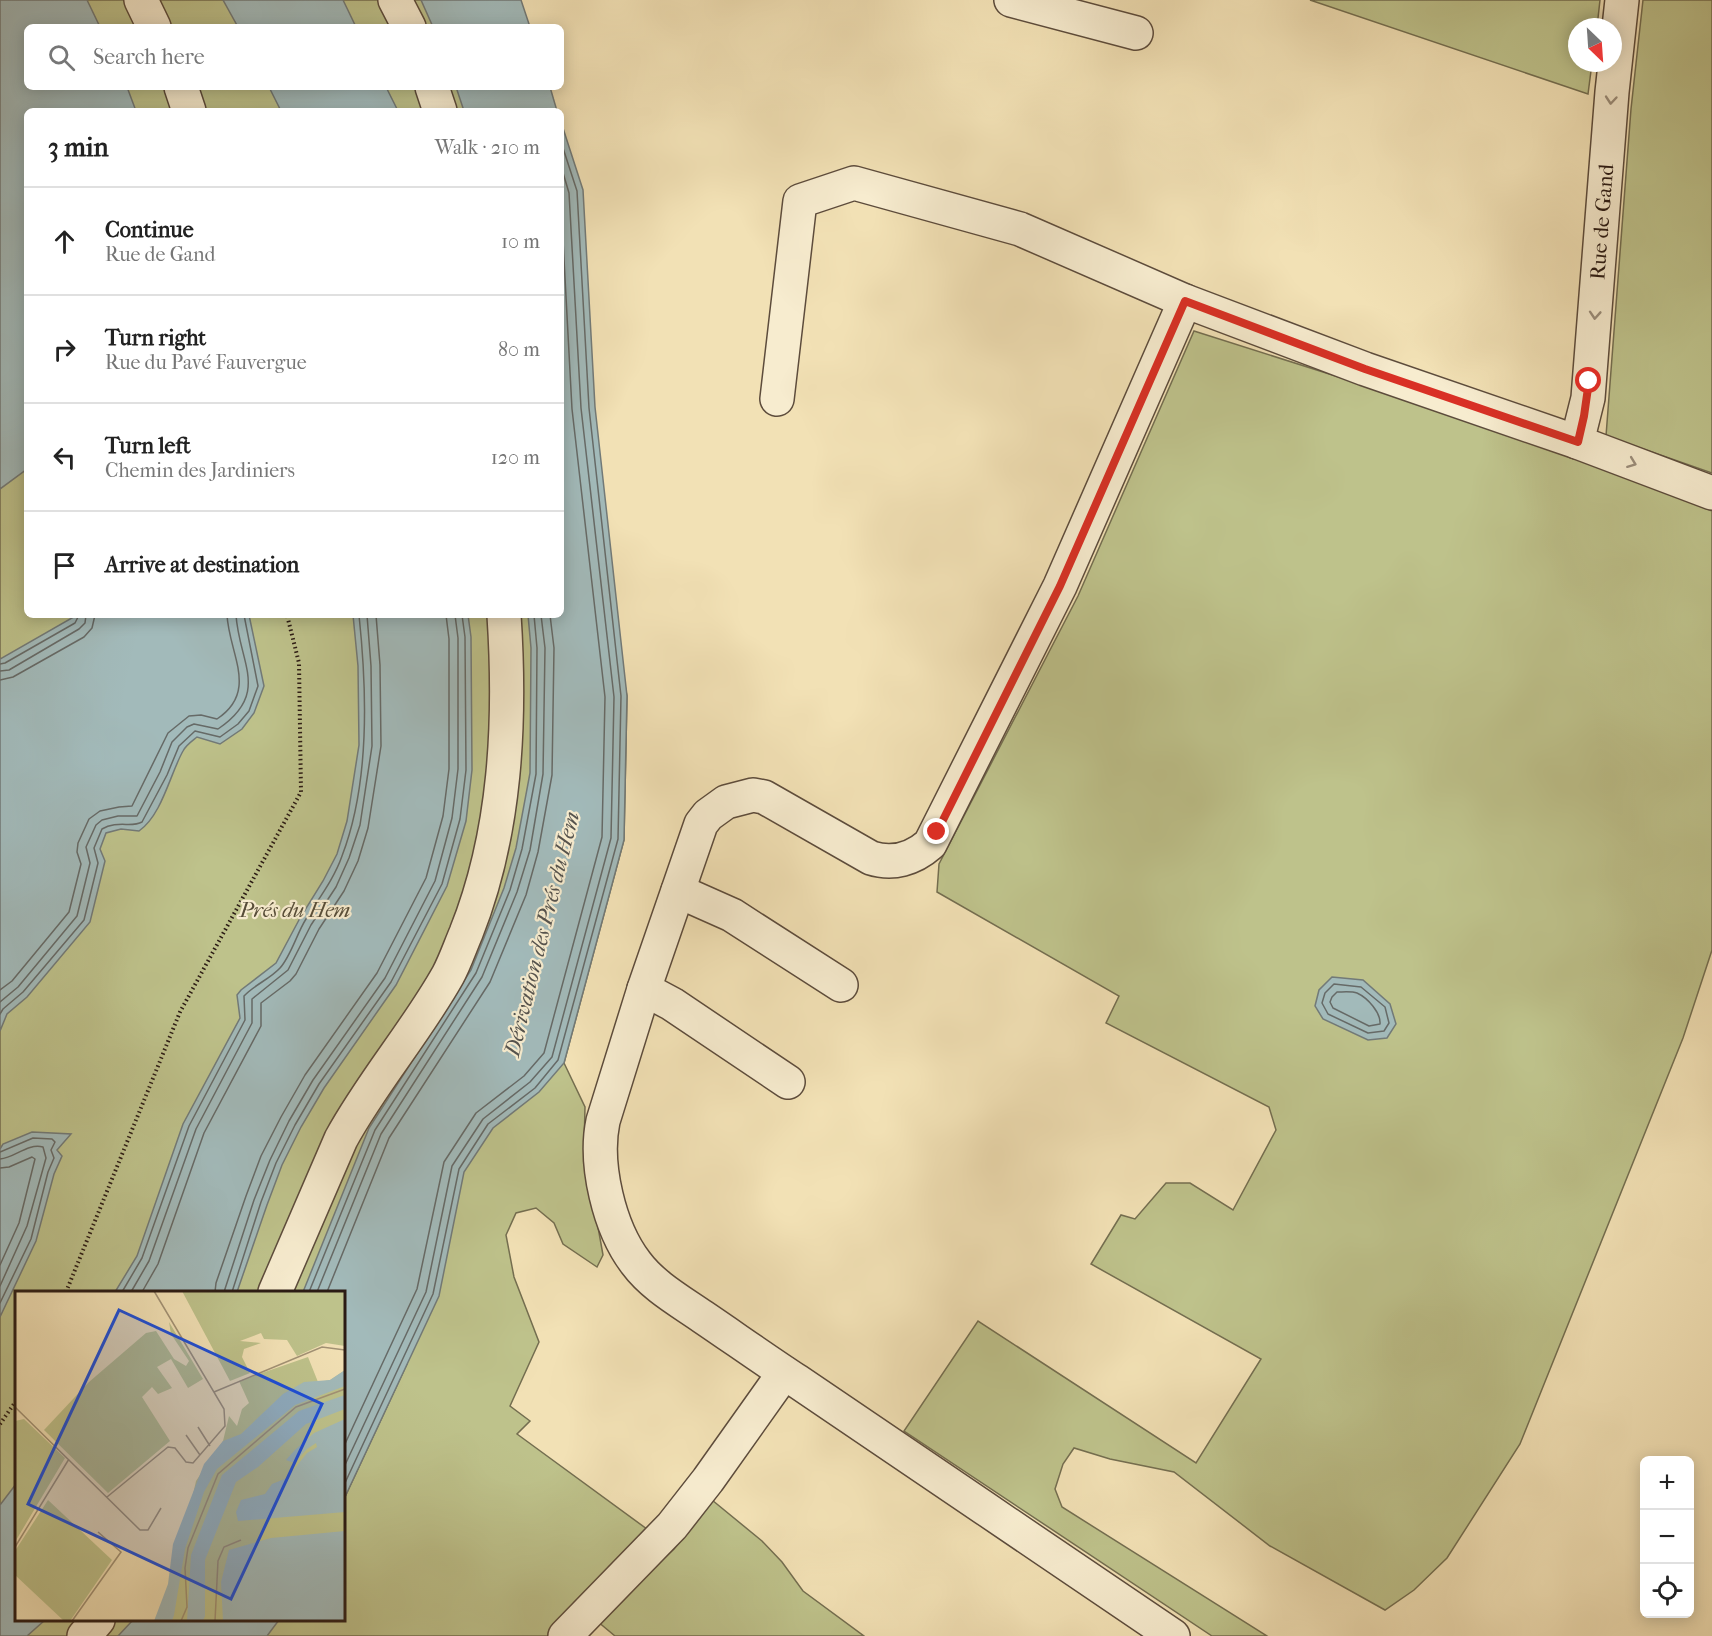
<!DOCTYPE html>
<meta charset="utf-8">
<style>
:root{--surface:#fff;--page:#f2f2f2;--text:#222;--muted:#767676;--line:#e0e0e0}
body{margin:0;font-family:"IM FELL French Canon",serif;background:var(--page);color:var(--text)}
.controls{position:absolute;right:18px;bottom:18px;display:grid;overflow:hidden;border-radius:9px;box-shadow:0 3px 15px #0003}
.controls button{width:54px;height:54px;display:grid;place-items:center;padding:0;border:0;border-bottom:2px solid var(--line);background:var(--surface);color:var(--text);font:30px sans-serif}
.compass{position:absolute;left:1568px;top:18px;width:54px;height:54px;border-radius:50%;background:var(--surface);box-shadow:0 3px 15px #0003;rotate:155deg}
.stop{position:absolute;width:18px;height:18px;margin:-14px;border:4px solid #d93025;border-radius:50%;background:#fff}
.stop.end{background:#d93025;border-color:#fff;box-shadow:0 2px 6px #0008}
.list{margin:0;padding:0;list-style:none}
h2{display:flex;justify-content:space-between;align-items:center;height:78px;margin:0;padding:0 24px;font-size:26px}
h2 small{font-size:20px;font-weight:400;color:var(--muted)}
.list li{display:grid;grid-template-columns:39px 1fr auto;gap:18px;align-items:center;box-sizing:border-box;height:108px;padding:0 24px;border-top:2px solid var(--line)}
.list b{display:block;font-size:22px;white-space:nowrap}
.list p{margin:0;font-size:20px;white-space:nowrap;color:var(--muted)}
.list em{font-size:20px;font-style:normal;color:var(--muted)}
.icon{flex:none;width:33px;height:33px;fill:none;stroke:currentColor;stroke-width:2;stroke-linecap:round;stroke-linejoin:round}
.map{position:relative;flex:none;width:1712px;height:1636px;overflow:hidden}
.search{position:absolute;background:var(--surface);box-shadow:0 3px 15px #0003;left:24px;top:24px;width:540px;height:66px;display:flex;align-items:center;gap:15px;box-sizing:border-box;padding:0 21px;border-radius:9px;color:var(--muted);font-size:22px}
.panel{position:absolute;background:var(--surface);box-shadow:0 3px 15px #0003;left:24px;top:108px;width:540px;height:510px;border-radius:9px}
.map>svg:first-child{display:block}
</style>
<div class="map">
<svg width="1712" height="1636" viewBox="0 0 1712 1636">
<rect width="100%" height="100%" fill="#f2e1b5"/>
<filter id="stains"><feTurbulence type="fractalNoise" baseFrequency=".00333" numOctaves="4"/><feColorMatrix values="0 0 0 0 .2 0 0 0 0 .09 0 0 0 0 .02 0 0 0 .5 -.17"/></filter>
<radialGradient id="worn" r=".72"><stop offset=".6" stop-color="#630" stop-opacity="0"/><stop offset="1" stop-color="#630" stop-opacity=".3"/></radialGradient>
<path fill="#bec28b" stroke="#746e50" stroke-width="1.5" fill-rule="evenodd" d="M0 0H486L497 27H27V87H514L519 111H27V615H561V339L627 696 624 840 564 1063 585 1107 584 1149 603 1255 597 1267 563 1244 554 1223 536 1208 516 1213 506 1235 514 1277 539 1342 510 1406 530 1421 517 1434 651 1532 548 1636H0ZM16 1292H344L407 1364 344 1499V1620H16Z
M1310 0H1600L1597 27H1577V63H1592L1588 94Z
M1643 0H1712V473L1606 436 1631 109Z
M1194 331 1559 447 1712 511V950L1683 1038 1520 1444 1447 1558 1414 1590 1385 1610 1270 1546 1174 1472 1110 1459 1074 1448 1063 1464 1055 1489 1062 1507 1267 1636H1212L904 1431 978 1321 1196 1463 1261 1359 1091 1264 1121 1215 1135 1219 1166 1183H1190L1233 1210 1276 1130 1269 1107 1106 1023 1119 996 937 892 939 864 1078 596Z
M712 1500 762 1541 782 1562 803 1591 864 1636H615L597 1621 674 1549Z"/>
<path fill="#a2baba" stroke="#727a78" stroke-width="1.5" d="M0 0H87L100 27H27V87H127L136 111H27V469L0 489Z
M223 0H343L356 27H238Z
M421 0H521L530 27H433Z
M269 87H386L398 111H281Z
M456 87H550L557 111H464Z
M561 122 583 190 595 407 627 696 624 840 564 1063 539 1092 493 1128 464 1172 439 1296 344 1499V1292H303L369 1128 471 970 504 888 516 848 530 773 531 648 528 615H561Z
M77 615H249L264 686 254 713 242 729 220 744 197 737C192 741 186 745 183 751 170 774 162 815 139 831L121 829 106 833 100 849 105 861 90 922 27 997 7 1014 0 1031V659Z
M353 615H468L471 637 472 770 466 821 447 886 396 985 324 1088 301 1127 282 1165 267 1205 237 1292H115L137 1256 183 1124 240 1018 237 995 241 990 276 963 300 918 323 881 337 854 347 821 359 745 358 666Z
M1332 977 1363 980 1390 1004 1396 1024 1387 1038 1368 1040 1323 1019 1315 1006 1319 990Z
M32 1132 71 1134 57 1150 62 1156 54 1174 36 1241 0 1317V1149L3 1144Z
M16 1484V1620H45L27 1636H0V1505Z
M133 1620H279L267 1636H118Z"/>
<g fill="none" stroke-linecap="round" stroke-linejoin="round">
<path stroke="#666a67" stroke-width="1.5" d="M0 664 5 663 75 623 79 615
M0 671 9 670 79 629 85 623 86 615
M0 680 13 677 84 637 92 628 95 615
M1334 984 1361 987 1385 1007 1389 1023 1384 1031 1368 1033 1328 1014 1322 1003 1325 993Z
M0 990 12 981 69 912 81 864 77 852 78 843 89 819 100 811 119 807 132 806 168 733 189 716 201 715 217 719C259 691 229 654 227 615
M1337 992C1343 992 1352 991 1357 993 1368 998 1381 1013 1380 1024L1369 1026 1333 1008 1330 1002 1332 997Z
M0 1002 18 987 77 916 90 863 86 847 96 825 102 820 118 816H137L160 772 172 742 187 727 194 724 218 729C271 693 239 663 236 615
M0 1014 3 1009 23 992 84 920 98 863 94 848 102 829C117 820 132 828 142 822L167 775 179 746 195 731 220 737 238 724 249 711 258 686 244 615
M0 1152 33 1138 52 1139 55 1142 51 1150 54 1158 48 1172 31 1239 0 1303
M0 1159C15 1158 27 1143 43 1147L46 1158 27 1226 0 1286
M0 1168 9 1167 32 1157 35 1159 19 1223 0 1265
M122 1292 142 1258 189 1126 245 1020 244 996C254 985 270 979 280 968 291 956 297 933 306 919 319 898 334 879 342 856 370 783 367 691 359 615
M131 1292 149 1261 196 1129 252 1023V999L288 970 311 925 336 887 349 858 360 825 372 746 371 666 367 615
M142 1292 158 1264 204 1133 261 1026V1003L290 981 296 974 319 929 344 891 358 861 368 828 381 746 380 665 376 615
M215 1292 216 1283 246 1196 261 1156 281 1117 305 1075 377 973 426 878 443 816 449 769V639L446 615
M224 1292 254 1200 270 1160 289 1121 313 1080 385 978 435 881 452 818 458 769V638L455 615
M232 1292 261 1202 276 1163 295 1125 319 1084 391 982 442 884 460 819 466 770 465 637 462 615
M309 1292 375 1130 476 973 510 890 522 849 536 774 537 648 534 615
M317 1292 381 1134 482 977 517 892 530 850 543 774 545 648 541 615
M327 1292 389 1138 490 982 526 895 538 852 552 775 554 648 550 615
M344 1446 417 1289 444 1162 476 1113 524 1076 544 1053 602 837 605 697 572 409 561 203
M344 1467 426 1292 452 1166 483 1119 530 1082 552 1057 611 838 614 697 581 408 569 193 561 166
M344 1485 433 1294 459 1169 488 1124 535 1088 558 1060 618 839 621 696 589 408 577 191 561 142"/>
<g stroke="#5d4c3c" stroke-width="36">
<g id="minor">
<path d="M141 0 154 27"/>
<path d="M395 0 409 27"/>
<path d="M1011 0 1136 33"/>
<path d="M181 87 189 111"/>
<path d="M432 87 440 111"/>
<path d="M777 399 800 201 854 183 1020 229 1185 301 1365 369 1577 442 1712 493"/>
<path id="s1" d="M1577 442 1588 398 1612 92 1622 0"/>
<path d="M678 891 732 915 841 985"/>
<path d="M644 989 672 1004 788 1082"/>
<path d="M275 1292 341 1139C372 1082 416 1032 448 975 455 962 460 947 466 933 506 833 511 722 504 615"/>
<path d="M84 1636 98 1620"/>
<path d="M565 1636 672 1526 708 1480 784 1373"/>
<path d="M1173 1636C1048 1551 922 1466 797 1381 765 1360 734 1338 703 1317 680 1301 653 1286 636 1263 609 1228 594 1164 603 1121L644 989 701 824 708 815 726 802 753 795 764 797 871 858C893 865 913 859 930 844L1060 586 1185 301"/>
</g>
</g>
<path stroke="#2b1b14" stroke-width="4" stroke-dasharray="1.5 3" stroke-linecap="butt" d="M66 1292 180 1012 301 792 299 663 287 615
M0 1424 16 1401"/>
<use href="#minor" stroke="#f7eccf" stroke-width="33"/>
</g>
<defs><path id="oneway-chevron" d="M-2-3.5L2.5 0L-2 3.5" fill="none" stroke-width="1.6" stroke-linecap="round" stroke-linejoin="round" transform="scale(1.5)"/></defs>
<g stroke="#9b8e7b">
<use href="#oneway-chevron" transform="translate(1611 100) rotate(95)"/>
<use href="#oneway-chevron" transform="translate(1595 315) rotate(94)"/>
<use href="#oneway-chevron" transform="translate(1632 463) rotate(21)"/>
</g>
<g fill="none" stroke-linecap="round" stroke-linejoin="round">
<path stroke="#d93025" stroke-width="8" d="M937 832 1060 586 1185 301 1365 369 1578 442 1584 416 1589 381"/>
</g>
<g text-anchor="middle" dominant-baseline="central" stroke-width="4.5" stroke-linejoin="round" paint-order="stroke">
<g font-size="21" fill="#2b1b14" stroke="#f7eccf">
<text stroke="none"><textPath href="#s1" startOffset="222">Rue de Gand</textPath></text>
</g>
<g font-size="21" font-style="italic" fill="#574d38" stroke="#f7eccf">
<text x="295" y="910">Prés du Hem</text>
</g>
<g font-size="22" font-style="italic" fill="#55534e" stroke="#f7eccf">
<text transform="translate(542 934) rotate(-76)">Dérivation des Prés du Hem</text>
</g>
</g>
<g transform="translate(15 1291)">
<rect width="330" height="330" fill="#f2e1b5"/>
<path d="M167 0H330V55L311 52 282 65 272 49 249 48 246 42 225 50 246 52 229 58 227 66 235 82 215 90ZM154 31 188 88 173 97 156 68 142 76 157 97 143 103 137 96 127 106 155 150 93 202 29 139 74 91 131 42 141 40 159 68 171 75 174 70 156 43ZM293 66 303 91 315 89 330 79V330H150L181 190 208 150 214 125 222 135 227 118 234 112 224 90ZM9 128 50 167 0 251V130ZM33 209 97 269 55 330H49L0 284V260Z" fill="#bec28b"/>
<path d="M330 79V95L280 114 202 178 189 201 170 258 159 324 157 330H139L153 293 158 253 189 173 208 150 226 143 268 103 289 91 315 89ZM330 104V118L291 133 243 176 221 191 190 269V325L188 330H172L176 264 207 184 284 120ZM330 128V221L223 230 221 221 226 209 250 203 257 193 272 187 292 162 302 156 301 152 292 158 279 172 271 169 280 159 299 142ZM330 240V330H208L206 291 214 259 256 247Z" fill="#a2baba"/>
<path fill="none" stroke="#a29275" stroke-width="1.5" d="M199 101 307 56 330 59M0 116 125 239H133L146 217M183 136 195 155M171 144 185 164M92 206 153 156 160 157 171 171 178 172 210 135 209 118 139 0M0 256 54 168M57 330 106 261 83 241M166 330 172 316 170 277 173 257 203 183 281 116 330 98M200 330 203 270 209 256 226 249"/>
<path fill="#1d4ed8" fill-opacity="0.15" stroke="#1d4ed8" stroke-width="3" d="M104 19 307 113 216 308 13 213Z"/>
<rect width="330" height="330" fill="none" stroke="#2b1b14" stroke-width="3"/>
</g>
<rect width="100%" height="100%" filter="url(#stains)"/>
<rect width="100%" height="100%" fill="url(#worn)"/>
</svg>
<div class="controls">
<button>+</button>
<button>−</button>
<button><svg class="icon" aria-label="locate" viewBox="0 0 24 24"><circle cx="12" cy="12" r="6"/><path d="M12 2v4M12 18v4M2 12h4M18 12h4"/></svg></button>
</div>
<svg class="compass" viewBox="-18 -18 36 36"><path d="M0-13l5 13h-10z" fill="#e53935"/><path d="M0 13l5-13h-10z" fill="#767676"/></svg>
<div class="stop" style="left:1589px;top:381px"></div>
<div class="stop end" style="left:937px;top:832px"></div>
<div class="search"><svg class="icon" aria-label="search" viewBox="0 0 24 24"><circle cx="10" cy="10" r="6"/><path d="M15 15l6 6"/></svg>Search here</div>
<section class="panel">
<h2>3 min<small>Walk · 210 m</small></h2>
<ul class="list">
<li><svg class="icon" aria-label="ahead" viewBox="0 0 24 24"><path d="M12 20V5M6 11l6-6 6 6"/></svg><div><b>Continue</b><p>Rue de Gand</p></div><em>10 m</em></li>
<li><svg class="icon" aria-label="right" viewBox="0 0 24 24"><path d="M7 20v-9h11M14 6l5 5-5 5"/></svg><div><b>Turn right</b><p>Rue du Pavé Fauvergue</p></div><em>80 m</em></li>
<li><svg class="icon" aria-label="left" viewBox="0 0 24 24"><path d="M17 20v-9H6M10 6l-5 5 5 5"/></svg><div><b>Turn left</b><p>Chemin des Jardiniers</p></div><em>120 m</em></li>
<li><svg class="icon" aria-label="arrive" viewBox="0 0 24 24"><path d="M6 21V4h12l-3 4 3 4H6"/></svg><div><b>Arrive at destination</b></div></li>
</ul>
</section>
</div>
